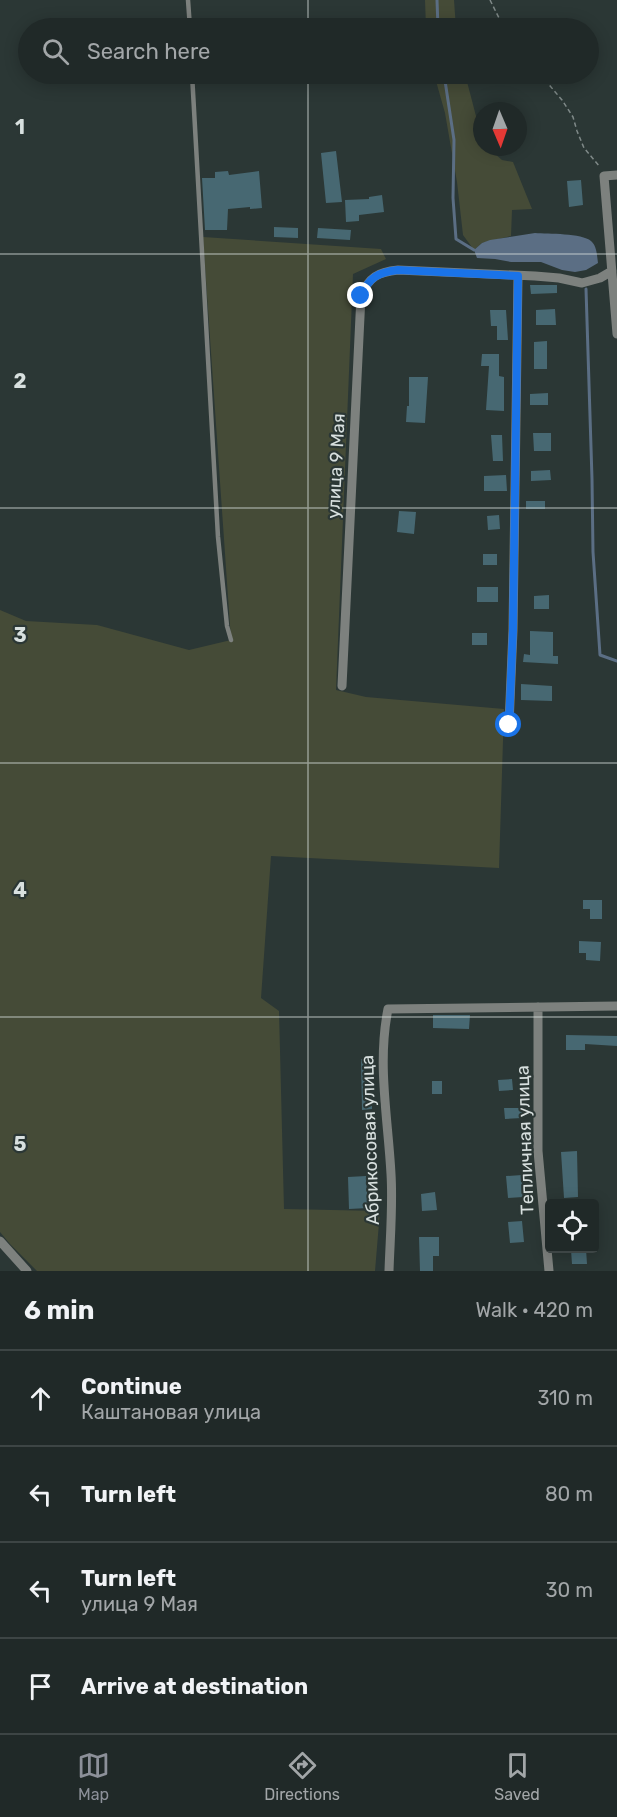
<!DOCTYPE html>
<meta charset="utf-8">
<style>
:root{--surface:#202928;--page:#283130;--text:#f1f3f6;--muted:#a2a6a8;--line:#3d4545;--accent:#8c9099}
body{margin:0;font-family:Rubik,sans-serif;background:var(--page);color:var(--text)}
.controls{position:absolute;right:18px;bottom:18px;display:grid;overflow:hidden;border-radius:6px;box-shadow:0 3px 15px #0003}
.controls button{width:54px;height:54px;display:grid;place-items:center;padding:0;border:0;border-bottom:2px solid var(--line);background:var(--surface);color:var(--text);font:30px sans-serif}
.compass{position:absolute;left:473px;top:102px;width:54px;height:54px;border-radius:50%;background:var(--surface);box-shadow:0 3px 15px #0003;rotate:178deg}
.stop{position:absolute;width:18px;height:18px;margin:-14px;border:4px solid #1a73e8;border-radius:50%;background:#fff}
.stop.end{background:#1a73e8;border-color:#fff;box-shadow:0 2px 6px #0008}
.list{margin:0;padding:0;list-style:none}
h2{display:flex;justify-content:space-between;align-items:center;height:78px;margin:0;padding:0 24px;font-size:26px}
h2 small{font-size:20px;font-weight:400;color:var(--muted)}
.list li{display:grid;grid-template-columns:39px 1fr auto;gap:18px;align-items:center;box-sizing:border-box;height:96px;padding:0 24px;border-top:2px solid var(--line)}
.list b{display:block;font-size:22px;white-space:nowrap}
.list p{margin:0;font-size:20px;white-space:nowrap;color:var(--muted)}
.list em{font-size:20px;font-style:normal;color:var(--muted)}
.icon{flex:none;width:33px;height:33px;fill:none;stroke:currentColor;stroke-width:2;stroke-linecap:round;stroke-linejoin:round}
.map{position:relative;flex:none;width:617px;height:1271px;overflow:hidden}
.search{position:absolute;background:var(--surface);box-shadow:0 3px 15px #0003;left:18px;right:18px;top:18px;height:66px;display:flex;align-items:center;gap:15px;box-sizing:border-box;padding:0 21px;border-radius:33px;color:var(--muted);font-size:22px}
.sheet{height:462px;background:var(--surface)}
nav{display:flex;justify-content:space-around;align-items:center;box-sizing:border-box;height:84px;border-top:2px solid var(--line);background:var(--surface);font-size:16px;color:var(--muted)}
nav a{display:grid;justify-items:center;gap:3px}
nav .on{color:var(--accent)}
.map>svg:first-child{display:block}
</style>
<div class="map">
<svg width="617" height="1271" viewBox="0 0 617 1271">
<rect width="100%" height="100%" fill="#2b3735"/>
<path fill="#454b37" d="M425 0H454L456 28H426Z
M434 74H465L482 139V147H487L502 160 513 162 532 209 512 210 511 236 482 243 474 250 463 235 457 182 445 113Z
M203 237 381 249 386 259 353 274 336 690 366 697 504 709 499 868 271 856 261 998 279 1011 284 1209 380 1211 375 1271H37L10 1244 0 1232V610L26 621 97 625 189 650 231 640Z"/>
<path fill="#5b6e84" d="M535 233C548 234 582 233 591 241 597 246 597 256 598 263L586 270 575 272 562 270 541 262H511L495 259 477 258 474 250 482 243 490 240Z"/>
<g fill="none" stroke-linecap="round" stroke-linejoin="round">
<path stroke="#5b6e84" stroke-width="3" d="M437 0 438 28
M444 74 454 140 453 198 456 239 474 250
M586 289 592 479 593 552 600 655 617 661"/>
</g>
<path fill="#476872" d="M336 151 342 202 326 203 321 153Z
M228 171 229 175 259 171 262 208 250 209V207L228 209 227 230H205L202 178H215V172Z
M581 180 583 205 569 207 567 181Z
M382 195 384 212 359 215V221L346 222 345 200 369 199V197Z
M274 227 298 228V238L274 237Z
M318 228 351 230 350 240 317 238Z
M530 285H557V293L531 294Z
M555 309 556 325H536V310Z
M490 310H506L508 340H497V326H491Z
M547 341V369H534V342Z
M482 354H499V376L504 377V411L486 410 489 366H481Z
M409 377H428L425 423 406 422 407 406H409Z
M548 393V405H530V394Z
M533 433H551V451H534Z
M491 435H502L503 461H493Z
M550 470 551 480 531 481V471Z
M506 475 507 491H484V476Z
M526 501H545V509H526Z
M399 511 416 512 414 534 397 532Z
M499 515 500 529 488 530 487 516Z
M483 554H497V565H483Z
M477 587H498V602H477Z
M549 595V609H534V596Z
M530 631 553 632V656H558V664L523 662 524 654 530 655Z
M472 633H487V645H472Z
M521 684 552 686V701L521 700Z
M583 900H602V919H590V909H583Z
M579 941 601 942 600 961 586 960V953H579Z
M433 1015H470L469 1029 433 1028Z
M566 1035 617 1036V1046L585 1044V1050H566Z
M372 1058V1109L362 1110 361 1059Z
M512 1079 513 1090 499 1091 498 1080Z
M432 1081H442V1094H432Z
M504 1108H522V1118L505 1119Z
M577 1151 578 1197 564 1198 561 1152Z
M522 1175 523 1197 508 1198 506 1176Z
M366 1176 368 1208 349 1209 348 1177Z
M435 1192 437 1210 422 1211 421 1194Z
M522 1221 524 1242 510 1243 508 1222Z
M419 1237H439V1256H433V1271H420Z
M586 1249 587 1264H572L571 1250Z"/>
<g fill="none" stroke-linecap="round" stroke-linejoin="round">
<path stroke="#7f8988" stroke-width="1.5" stroke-dasharray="4.5 3" stroke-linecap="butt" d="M490 0 504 28
M540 74 562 100 573 117 577 131 584 148 600 167"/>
<path stroke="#7d817e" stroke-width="4.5" d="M188 0 190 28
M192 74 218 537 227 626 231 640"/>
<path stroke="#7d817e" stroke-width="9" d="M617 175 604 176 617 334
M342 686 361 296C369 277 378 272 398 270L535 276 559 278 582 283 600 278 612 271
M509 725 513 630 518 276
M538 1007V1151L549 1271
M0 1241 27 1271
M389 1271C390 1239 393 1206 391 1174 388 1118 377 1064 388 1009L617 1006"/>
</g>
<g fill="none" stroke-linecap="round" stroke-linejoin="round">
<path stroke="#1a73e8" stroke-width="8" d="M361 296C369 277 379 272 398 270L518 276 513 630 509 725"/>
</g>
<path fill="none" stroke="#d8e0df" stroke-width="1.5" stroke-opacity="0.55" d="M308 0V28M308 74V1271M0 254H617M0 508H617M0 763H617M0 1017H617"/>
<g text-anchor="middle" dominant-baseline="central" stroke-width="4.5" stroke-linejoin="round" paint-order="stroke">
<g font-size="18" fill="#d8e0df" stroke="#2b3735">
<text transform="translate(336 466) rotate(-87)">улица 9 Мая</text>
<text transform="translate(370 1140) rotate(-92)">Абрикосовая улица</text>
<text transform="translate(525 1140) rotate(-92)">Тепличная улица</text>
</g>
</g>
<g font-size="20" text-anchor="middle" font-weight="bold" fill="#d8e0df" stroke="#2b3735" stroke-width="4.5" stroke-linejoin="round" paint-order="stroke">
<text x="20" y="134">1</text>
<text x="20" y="388">2</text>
<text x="20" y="642">3</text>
<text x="20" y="897">4</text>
<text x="20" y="1151">5</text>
</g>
</svg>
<div class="controls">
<button><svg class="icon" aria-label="locate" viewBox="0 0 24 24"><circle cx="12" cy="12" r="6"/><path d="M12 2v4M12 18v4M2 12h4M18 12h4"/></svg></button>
</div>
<svg class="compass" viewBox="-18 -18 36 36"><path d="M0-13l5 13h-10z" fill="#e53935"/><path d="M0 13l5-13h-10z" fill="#a2a6a8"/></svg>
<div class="stop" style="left:509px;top:725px"></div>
<div class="stop end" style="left:361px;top:296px"></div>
<div class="search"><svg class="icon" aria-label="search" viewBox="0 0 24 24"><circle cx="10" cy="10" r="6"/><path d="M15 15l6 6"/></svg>Search here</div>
</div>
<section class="sheet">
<h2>6 min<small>Walk · 420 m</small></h2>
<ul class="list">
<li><svg class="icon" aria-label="ahead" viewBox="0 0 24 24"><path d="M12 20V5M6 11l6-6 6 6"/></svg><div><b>Continue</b><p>Каштановая улица</p></div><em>310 m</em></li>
<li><svg class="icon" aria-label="left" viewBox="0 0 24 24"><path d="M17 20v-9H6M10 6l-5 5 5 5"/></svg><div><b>Turn left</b></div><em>80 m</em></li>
<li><svg class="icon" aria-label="left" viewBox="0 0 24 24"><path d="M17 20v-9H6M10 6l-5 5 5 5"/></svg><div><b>Turn left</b><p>улица 9 Мая</p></div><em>30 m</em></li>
<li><svg class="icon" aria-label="arrive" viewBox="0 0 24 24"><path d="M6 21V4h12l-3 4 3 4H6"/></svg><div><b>Arrive at destination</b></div></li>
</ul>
</section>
<nav>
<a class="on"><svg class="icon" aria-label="map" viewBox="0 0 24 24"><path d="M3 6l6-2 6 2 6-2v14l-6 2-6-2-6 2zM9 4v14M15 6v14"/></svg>Map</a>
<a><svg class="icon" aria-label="directions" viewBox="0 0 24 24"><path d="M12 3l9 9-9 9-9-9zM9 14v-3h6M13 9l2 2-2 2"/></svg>Directions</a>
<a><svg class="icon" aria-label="saved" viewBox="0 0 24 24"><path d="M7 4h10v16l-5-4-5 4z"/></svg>Saved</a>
</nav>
